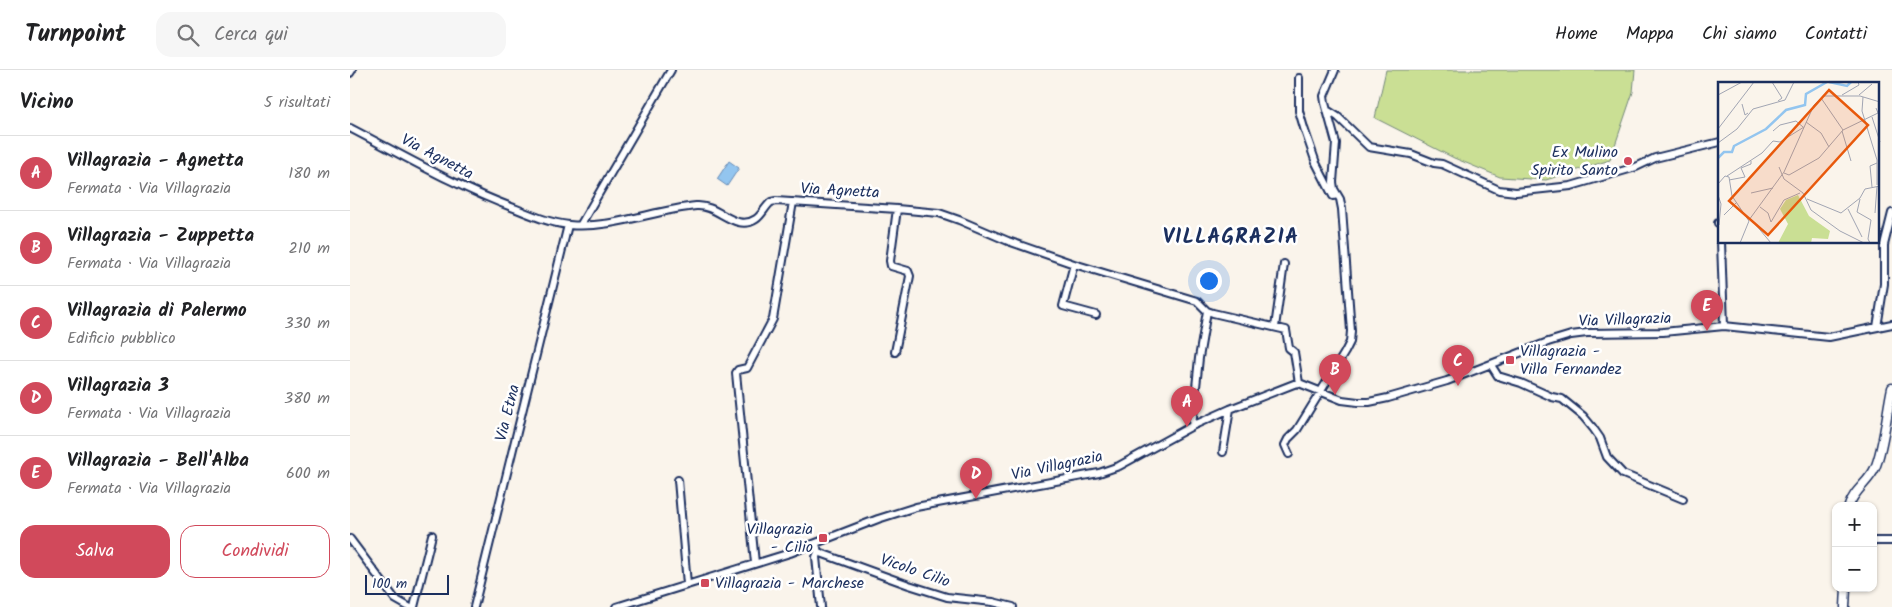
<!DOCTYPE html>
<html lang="it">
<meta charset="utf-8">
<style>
:root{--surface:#fff;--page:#f6f6f6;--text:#202124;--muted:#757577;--line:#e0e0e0;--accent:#d1495b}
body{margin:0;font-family:Kalam,sans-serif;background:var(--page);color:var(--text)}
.controls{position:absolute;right:15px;bottom:15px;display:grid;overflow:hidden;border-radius:10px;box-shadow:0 1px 4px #0004}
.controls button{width:45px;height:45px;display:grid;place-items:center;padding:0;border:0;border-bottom:1px solid var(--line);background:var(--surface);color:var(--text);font:25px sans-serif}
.scale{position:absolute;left:15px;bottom:12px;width:84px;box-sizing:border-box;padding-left:5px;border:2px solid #1b2f5e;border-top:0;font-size:14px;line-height:18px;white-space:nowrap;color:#1b2f5e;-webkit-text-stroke:4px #fff;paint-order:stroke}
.you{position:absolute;left:858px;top:210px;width:18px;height:18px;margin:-12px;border:4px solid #fff;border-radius:50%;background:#1a73e8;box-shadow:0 0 0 8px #1a73e833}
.badge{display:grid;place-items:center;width:32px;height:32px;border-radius:50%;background:var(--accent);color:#fff;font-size:16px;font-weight:700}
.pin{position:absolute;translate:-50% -41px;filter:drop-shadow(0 1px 2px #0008)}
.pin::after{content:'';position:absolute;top:26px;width:18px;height:15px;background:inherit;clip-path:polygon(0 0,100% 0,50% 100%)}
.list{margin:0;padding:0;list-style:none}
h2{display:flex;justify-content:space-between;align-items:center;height:65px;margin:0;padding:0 20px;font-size:21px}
h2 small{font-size:16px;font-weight:400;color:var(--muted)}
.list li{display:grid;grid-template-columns:32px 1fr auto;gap:15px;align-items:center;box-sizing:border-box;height:75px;padding:0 20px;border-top:1px solid var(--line)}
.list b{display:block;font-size:19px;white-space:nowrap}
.list p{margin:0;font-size:16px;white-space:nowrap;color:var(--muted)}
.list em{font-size:16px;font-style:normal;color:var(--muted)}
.actions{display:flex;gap:10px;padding:15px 20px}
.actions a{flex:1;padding:11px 0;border:1px solid var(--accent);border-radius:15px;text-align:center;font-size:18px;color:var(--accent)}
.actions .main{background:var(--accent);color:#fff}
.icon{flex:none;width:28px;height:28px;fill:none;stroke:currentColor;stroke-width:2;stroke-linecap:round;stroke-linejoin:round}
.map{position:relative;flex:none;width:1542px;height:537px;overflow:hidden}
header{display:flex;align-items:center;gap:30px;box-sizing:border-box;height:70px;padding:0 25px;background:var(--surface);border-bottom:1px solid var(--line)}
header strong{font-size:24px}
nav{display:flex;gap:28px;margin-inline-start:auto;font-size:18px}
.search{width:350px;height:45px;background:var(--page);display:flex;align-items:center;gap:12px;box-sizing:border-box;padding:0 18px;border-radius:15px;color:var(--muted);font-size:19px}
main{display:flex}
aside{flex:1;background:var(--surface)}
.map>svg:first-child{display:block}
</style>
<header>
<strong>Turnpoint</strong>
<div class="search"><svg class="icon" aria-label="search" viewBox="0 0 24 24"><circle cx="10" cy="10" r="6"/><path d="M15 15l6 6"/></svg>Cerca qui</div>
<nav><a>Home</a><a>Mappa</a><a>Chi siamo</a><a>Contatti</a></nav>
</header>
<main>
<aside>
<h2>Vicino<small>5 risultati</small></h2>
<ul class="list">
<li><span class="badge">A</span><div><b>Villagrazia - Agnetta</b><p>Fermata · Via Villagrazia</p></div><em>180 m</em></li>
<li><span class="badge">B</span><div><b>Villagrazia - Zuppetta</b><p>Fermata · Via Villagrazia</p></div><em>210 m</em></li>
<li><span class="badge">C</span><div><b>Villagrazia di Palermo</b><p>Edificio pubblico</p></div><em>330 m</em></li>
<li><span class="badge">D</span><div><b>Villagrazia 3</b><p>Fermata · Via Villagrazia</p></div><em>380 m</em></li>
<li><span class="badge">E</span><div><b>Villagrazia - Bell'Alba</b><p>Fermata · Via Villagrazia</p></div><em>600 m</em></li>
</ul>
<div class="actions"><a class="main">Salva</a><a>Condividi</a></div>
</aside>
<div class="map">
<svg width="1542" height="537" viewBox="0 0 1542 537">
<rect width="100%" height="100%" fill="#faf4eb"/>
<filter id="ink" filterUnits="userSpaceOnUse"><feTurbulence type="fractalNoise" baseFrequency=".02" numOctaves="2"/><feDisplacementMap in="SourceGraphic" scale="10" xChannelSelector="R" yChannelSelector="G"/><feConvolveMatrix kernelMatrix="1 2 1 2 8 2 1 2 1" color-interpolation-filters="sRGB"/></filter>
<g filter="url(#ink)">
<path fill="#cadf94" stroke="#728779" d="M1036 0H1285L1283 22 1260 90 1196 110 1150 107 1104 88 1025 48Z"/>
<path fill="#93c5ef" stroke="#6389b5" d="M379 91 389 98 377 116 367 109Z"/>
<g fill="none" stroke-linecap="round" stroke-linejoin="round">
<g stroke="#1b2f5e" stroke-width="10">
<path id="minor" d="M0 3 2 0
M949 8V41L954 58 966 93 983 126 987 125
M977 40 988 47 1019 77 1061 84 1084 93 1092 94 1149 120 1166 122 1221 116 1286 97 1305 88 1370 72
M0 58C54 86 107 117 164 138 181 145 200 153 219 155 262 159 304 140 346 136 368 134 385 163 406 149 412 145 415 137 421 132L426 131 547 139 589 143 609 150 658 171 724 194 847 231 857 241 863 243 936 260 939 278 944 282 949 313
M1368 153H1370
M231 154 321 0
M1371 172 1374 256
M724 194 713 236 746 245
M925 257 934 194
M1527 257 1534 214V175L1542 143
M545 282 560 206 558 201 541 196 540 191 547 139
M1141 295 1148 306 1171 313 1202 327 1212 329 1233 346 1243 358 1250 368 1257 387 1273 404 1333 429
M842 356 849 288 857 241
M873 382 880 339
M939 384 935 375 938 369 947 360 995 282 1000 272 1001 261 992 139 990 129 984 119 983 112 986 73 975 33 974 26 985 0
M328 410 337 514
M0 469 45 529 59 537
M1523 471H1542
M466 474 468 482 559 515 597 527 643 532 663 537
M468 482 466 487 471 537
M405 493 386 303 388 300 397 298 423 249 443 132
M64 537 82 465
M124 537 218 155
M266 537 440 483 528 449 566 437 749 403 769 396 842 356 880 339 944 314 949 313 992 330 1008 332H1019L1038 328 1097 311 1198 272 1221 265 1237 263 1313 262 1374 256 1479 267 1542 254"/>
</g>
<g stroke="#1b2f5e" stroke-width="11">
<path id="major" d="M1499 436C1503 421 1519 412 1525 398 1534 377 1537 340 1542 318
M1495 537 1496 518"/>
</g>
<use href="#minor" stroke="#fff" stroke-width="6"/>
<use href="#major" stroke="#fff" stroke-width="8"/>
</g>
</g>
<g fill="#d1495b" stroke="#fff" stroke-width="2">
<circle cx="1278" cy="91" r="5"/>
<rect x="1155" y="285" width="10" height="10" rx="2.5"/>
<rect x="468" y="463" width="10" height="10" rx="2.5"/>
<rect x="350" y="508" width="10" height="10" rx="2.5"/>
</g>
<g text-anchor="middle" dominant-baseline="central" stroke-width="5" stroke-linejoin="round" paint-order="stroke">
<g font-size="16" fill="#1b2f5e" stroke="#fff" text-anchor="end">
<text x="1268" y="82">Ex Mulino<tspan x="1268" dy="18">Spirito Santo</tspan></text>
<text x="1170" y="281" text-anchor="start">Villagrazia -<tspan x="1170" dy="18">Villa Fernandez</tspan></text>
<text x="463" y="459">Villagrazia<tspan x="463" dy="18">- Cilio</tspan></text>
<text x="365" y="513" text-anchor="start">Villagrazia - Marchese</text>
</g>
<g font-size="16" fill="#1b2f5e" stroke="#fff">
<text transform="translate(87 87) rotate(28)">Via Agnetta</text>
<text transform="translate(490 121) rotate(3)">Via Agnetta</text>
<text transform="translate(1275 250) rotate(-2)">Via Villagrazia</text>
<text transform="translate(158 343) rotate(-76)">Via Etna</text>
<text transform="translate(707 396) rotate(-12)">Via Villagrazia</text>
<text transform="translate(565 501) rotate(19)">Vicolo Cilio</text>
</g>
<g font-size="21" font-weight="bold" letter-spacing="1" fill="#1b2f5e" stroke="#fff">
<text x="881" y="167">VILLAGRAZIA</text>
</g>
</g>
<g transform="translate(1368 12)">
<rect width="161" height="161" fill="#faf4eb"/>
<path d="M80 113 91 134 112 149 110 157 94 156 93 161H60L70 142 62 127 68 118Z" fill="#cadf94"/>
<path fill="none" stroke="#93c5ef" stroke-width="2.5" d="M111 0 129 4 133 0M0 76 6 70H14L16 64 48 47 68 28 87 23 88 12 109 0"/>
<path fill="none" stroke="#a1a5b3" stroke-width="1" d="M54 0 64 16 60 19M0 13 24 0M124 13 141 3 140 0M141 13 154 2M145 15 144 29 159 78V103M103 16 125 48M24 22 27 33 30 31M154 35 162 60M88 40 103 51 111 65M0 47 36 0M55 49 62 43 78 39 85 45M124 49 133 79M0 61 19 47 35 27 67 18 76 0M61 85 66 97 85 111 93 128 122 149 146 161M66 91 71 93 101 76 125 48 160 31 158 26M9 94 44 71 55 59 62 60 86 45M11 98 27 95 23 86 33 82V79M0 102 7 94 11 95 14 114 31 139 22 161M154 105 152 84 159 81M33 111 55 106M0 112V140M0 113 3 122 1 143M89 117 123 131 142 116 147 107 162 104M142 117 139 130 153 138 150 157 152 161M42 125 50 131 53 140M130 127 144 155M157 131 159 104M6 133 18 121M32 136 53 161M31 138 66 90 96 23 105 14H142L162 20M53 140 66 118 82 111"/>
<path fill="#e8590c" fill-opacity="0.15" stroke="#e8590c" stroke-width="2.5" d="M111 8 150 43 50 153 11 119Z"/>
<rect width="161" height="161" fill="none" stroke="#1b2f5e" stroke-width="2.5"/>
</g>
</svg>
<div class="controls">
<button>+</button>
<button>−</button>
</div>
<div class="scale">100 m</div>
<div class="you"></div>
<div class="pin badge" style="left:837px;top:357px">A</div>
<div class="pin badge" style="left:985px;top:325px">B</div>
<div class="pin badge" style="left:1108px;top:316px">C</div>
<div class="pin badge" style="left:626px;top:429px">D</div>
<div class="pin badge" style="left:1357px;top:261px">E</div>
</div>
</main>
